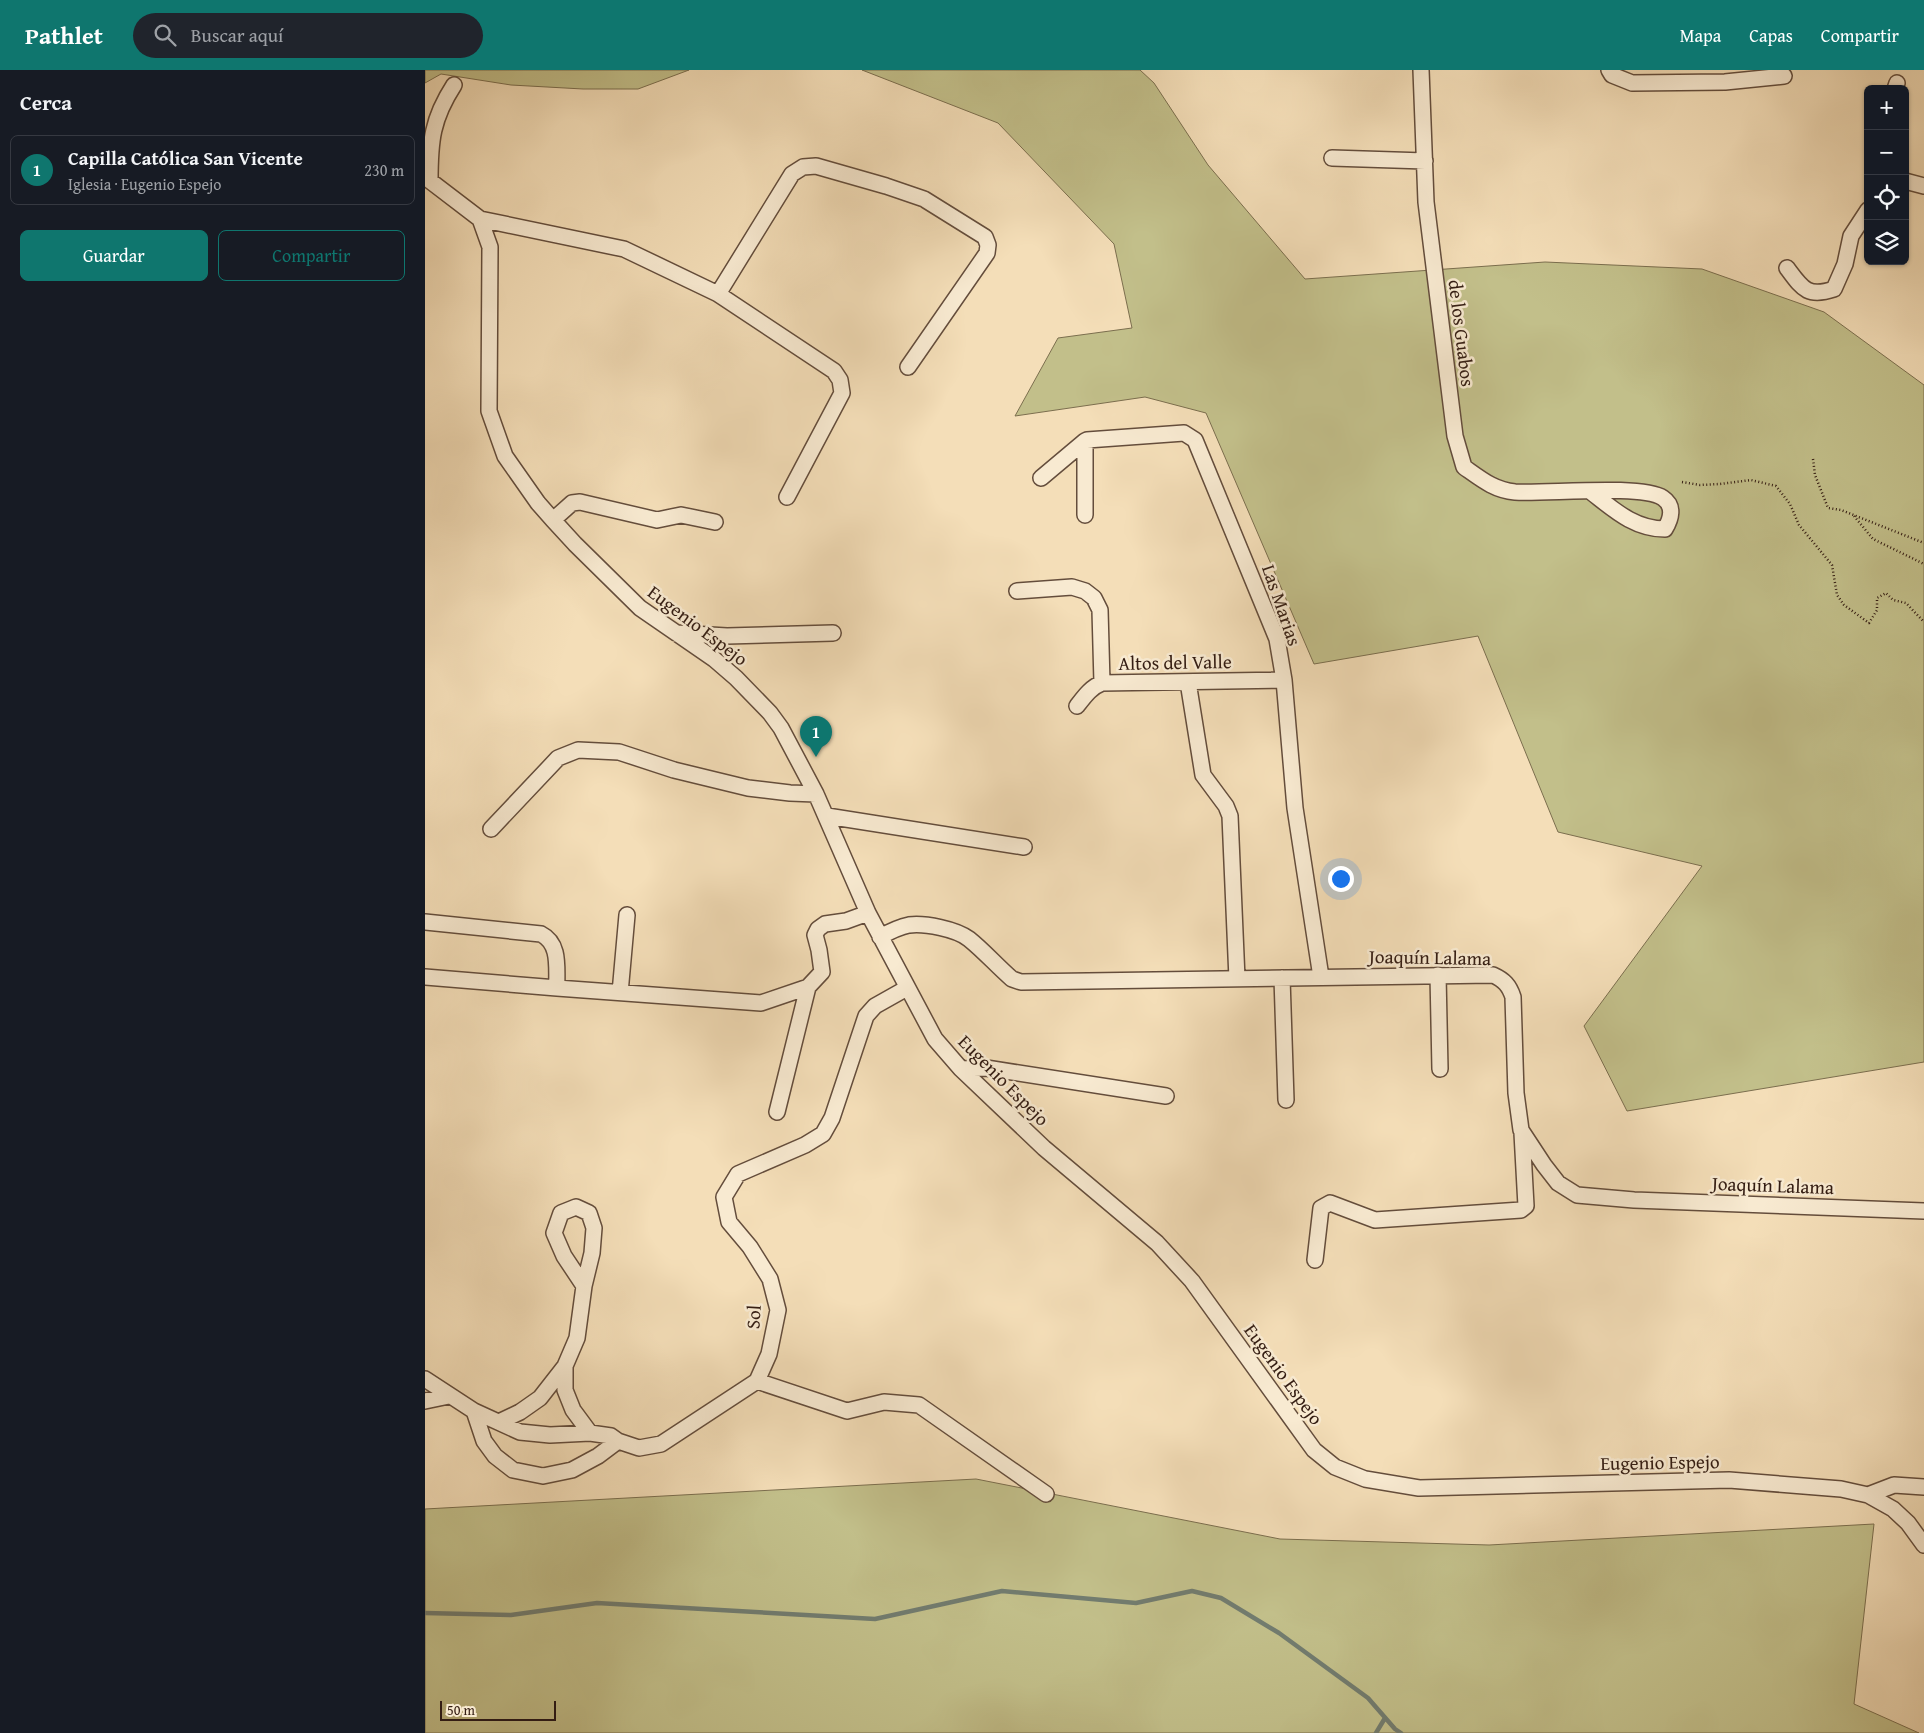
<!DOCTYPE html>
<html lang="es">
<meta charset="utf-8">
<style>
:root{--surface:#171b24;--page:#20242c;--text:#f1f3f6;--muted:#9ea1a6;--line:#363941;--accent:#0f766e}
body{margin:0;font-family:"Gentium Book Plus",serif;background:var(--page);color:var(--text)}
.controls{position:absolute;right:15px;top:15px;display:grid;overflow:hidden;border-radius:8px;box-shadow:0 1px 4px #0004}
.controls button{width:45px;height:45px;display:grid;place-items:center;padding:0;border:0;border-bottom:1px solid var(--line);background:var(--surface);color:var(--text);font:25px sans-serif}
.scale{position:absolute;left:15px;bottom:12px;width:116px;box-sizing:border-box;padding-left:5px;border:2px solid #341d13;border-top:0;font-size:14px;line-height:18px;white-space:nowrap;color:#341d13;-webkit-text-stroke:4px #f8ead1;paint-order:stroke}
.you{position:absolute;left:915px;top:808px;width:18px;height:18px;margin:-12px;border:4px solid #fff;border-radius:50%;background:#1a73e8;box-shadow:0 0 0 8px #1a73e833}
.badge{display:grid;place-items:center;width:32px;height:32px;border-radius:50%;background:var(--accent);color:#fff;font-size:16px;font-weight:700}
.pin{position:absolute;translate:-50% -41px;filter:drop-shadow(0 1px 2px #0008)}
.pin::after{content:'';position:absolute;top:26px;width:18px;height:15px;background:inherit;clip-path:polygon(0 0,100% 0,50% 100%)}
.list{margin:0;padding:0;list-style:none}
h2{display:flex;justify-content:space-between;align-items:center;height:65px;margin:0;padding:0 20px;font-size:21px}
h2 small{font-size:16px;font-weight:400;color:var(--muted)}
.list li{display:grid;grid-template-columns:32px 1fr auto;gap:15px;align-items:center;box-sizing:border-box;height:70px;margin:0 10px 10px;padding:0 10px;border:1px solid var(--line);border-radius:8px}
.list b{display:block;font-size:19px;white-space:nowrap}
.list p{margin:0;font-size:16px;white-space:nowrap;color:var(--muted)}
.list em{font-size:16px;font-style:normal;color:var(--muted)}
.actions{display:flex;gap:10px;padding:15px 20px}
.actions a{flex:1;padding:11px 0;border:1px solid var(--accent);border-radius:8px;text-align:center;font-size:18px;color:var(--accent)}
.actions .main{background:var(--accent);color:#fff}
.icon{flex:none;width:28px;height:28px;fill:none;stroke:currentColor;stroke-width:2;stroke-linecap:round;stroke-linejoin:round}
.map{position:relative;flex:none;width:1499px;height:1663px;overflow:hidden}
header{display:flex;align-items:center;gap:30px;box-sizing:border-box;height:70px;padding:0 25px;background:var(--accent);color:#fff}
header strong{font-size:24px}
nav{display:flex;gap:28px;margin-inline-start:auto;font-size:18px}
.search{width:350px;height:45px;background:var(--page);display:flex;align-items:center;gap:12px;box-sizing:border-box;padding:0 18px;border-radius:28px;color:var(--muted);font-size:19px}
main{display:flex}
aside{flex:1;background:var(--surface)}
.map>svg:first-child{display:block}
</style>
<header>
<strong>Pathlet</strong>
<div class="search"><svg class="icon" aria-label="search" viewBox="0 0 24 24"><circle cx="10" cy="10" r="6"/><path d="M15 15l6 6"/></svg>Buscar aquí</div>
<nav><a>Mapa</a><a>Capas</a><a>Compartir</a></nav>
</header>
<main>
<aside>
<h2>Cerca<small></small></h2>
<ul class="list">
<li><span class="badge">1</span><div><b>Capilla Católica San Vicente</b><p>Iglesia · Eugenio Espejo</p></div><em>230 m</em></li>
</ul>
<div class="actions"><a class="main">Guardar</a><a>Compartir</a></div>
</aside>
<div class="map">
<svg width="1499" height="1663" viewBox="0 0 1499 1663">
<rect width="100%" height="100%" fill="#f4deb8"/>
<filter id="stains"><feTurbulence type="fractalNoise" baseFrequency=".004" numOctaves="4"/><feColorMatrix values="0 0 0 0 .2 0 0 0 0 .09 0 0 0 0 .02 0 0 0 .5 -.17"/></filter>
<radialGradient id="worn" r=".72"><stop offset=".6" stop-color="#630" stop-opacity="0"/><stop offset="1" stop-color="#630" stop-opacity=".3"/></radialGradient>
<path fill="#c2bf8a" stroke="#7b6e4e" d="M0 0H264L213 19H158L86 15 16 4 0 13Z
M437 0H715L729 13 783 95 880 209 1120 192 1277 199 1399 242 1499 315V992L1202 1041 1159 956 1277 796 1133 762 1053 566 889 594 781 343 720 327 590 346 633 268 707 258 689 174 573 53Z
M551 1409 855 1469 1064 1475 1449 1454 1429 1634 1494 1663H0V1439Z"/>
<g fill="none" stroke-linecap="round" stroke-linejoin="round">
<path stroke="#727c6f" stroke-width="4.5" d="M0 1543 86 1545 172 1533 450 1549 577 1521 711 1533 767 1521 796 1528 854 1563 943 1628 970 1659 976 1663
M951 1663 960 1648"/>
<g stroke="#644d3c" stroke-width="18">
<path id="minor" d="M996 0 1001 132 1030 366 1039 397C1056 409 1069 420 1090 422 1121 424 1217 414 1238 428 1250 436 1246 449 1240 459 1209 459 1188 439 1166 422
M1184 0 1187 5 1207 13 1300 12 1359 6
M1470 19 1472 13
M907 88 1000 91
M0 107 55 149 65 177 64 341 80 386 113 433 128 450 150 474 215 538 289 589 311 608 345 643 356 658 391 724 443 843 510 969 536 999 619 1078 732 1173 767 1211 889 1380 910 1397 940 1409 994 1418 1304 1410 1416 1419 1443 1425 1468 1439 1483 1453 1499 1475
M5 111C5 71 7 49 29 15
M1480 111 1499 116
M55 149 199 179 293 224 409 301 415 310 417 323 362 427
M1362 198C1377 218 1382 228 1409 219L1420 194 1426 166 1443 140
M293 224 367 104 378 97 391 96 461 116 499 129 560 167 563 175 562 183 483 297
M616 408 660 371
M660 445V371L662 370 759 363 770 370 852 569 859 610 870 738 896 907
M128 450 147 433 155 432 232 450 256 445 290 452
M592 521 647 517 660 521 669 528 675 540 677 613
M251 563 302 566 408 563
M763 612 778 705 801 736 805 746 812 909
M652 636C659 627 666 617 677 613L859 610
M402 746 599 777
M66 759 133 688 153 680 194 682 249 700 323 718 365 723 391 724
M0 852 116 864C136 874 131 899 132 918
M455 867C464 862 474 857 484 855 500 853 531 859 544 869 559 881 572 896 587 909L596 912 1068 905C1079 910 1084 915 1088 927L1091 1023 1096 1060 1119 1095 1133 1113 1152 1125 1209 1130 1499 1141
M1013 905 1015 999
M0 907 132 918 336 933 383 917 397 902 394 880 390 865 393 859 400 854 421 851 443 843
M857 908 861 1030
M195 923 202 845
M536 999 561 998 741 1026
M352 1042 383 917
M890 1190 896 1138 905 1133 950 1150 1096 1140 1101 1136 1097 1063
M159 1216 139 1186 129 1163 136 1143 151 1137 164 1143 169 1158 167 1183 159 1216 152 1268 140 1296V1320L148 1340 165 1363
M0 1309 49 1341 95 1362 125 1365 165 1363 186 1366 193 1371 214 1378 236 1374 332 1311 344 1284 353 1240 345 1209 325 1177 304 1152 299 1127 313 1104 380 1075 398 1064 407 1048 441 946 450 936 482 918
M332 1311 422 1341 459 1332 494 1335 621 1424
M0 1331 24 1326
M49 1341 59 1371 70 1386 88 1400 118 1406 147 1400 173 1386 193 1371
M74 1352 95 1342 115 1328 140 1296
M1443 1425 1469 1415 1499 1417"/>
</g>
<path stroke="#341d13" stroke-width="2.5" stroke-dasharray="1 2.5" stroke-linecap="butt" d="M1388 389 1390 405 1403 438 1416 440 1499 473
M1257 412 1275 415 1295 414 1326 410 1351 416 1365 434 1374 455 1407 495 1412 525 1419 535 1444 553 1452 540V528L1461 523 1468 530 1481 533 1499 552
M1429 446 1448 469 1499 494"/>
<use href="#minor" stroke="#f8ead1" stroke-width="15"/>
</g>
<g text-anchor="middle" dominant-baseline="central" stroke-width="5" stroke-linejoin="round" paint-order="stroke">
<g font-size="19" fill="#341d13" stroke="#f8ead1">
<text transform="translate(1037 263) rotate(83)">de los Guabos</text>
<text transform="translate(857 535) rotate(71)">Las Marias</text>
<text transform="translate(273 555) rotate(37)">Eugenio Espejo</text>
<text transform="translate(750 592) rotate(-1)">Altos del Valle</text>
<text transform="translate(1005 887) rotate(1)">Joaquín Lalama</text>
<text transform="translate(579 1010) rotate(45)">Eugenio Espejo</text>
<text transform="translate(1348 1115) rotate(2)">Joaquín Lalama</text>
<text transform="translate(328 1247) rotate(-86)">Sol</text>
<text transform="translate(859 1304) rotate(54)">Eugenio Espejo</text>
<text transform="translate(1235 1392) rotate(-1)">Eugenio Espejo</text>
</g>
</g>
<rect width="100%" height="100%" filter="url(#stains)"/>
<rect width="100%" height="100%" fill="url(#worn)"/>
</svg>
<div class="controls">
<button>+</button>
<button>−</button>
<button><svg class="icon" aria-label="locate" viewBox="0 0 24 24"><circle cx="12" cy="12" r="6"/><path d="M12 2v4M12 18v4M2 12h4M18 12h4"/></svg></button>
<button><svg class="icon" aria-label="layers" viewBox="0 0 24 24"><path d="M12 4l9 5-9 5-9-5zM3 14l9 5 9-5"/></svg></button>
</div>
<div class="scale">50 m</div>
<div class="you"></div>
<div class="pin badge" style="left:391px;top:687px">1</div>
</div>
</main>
